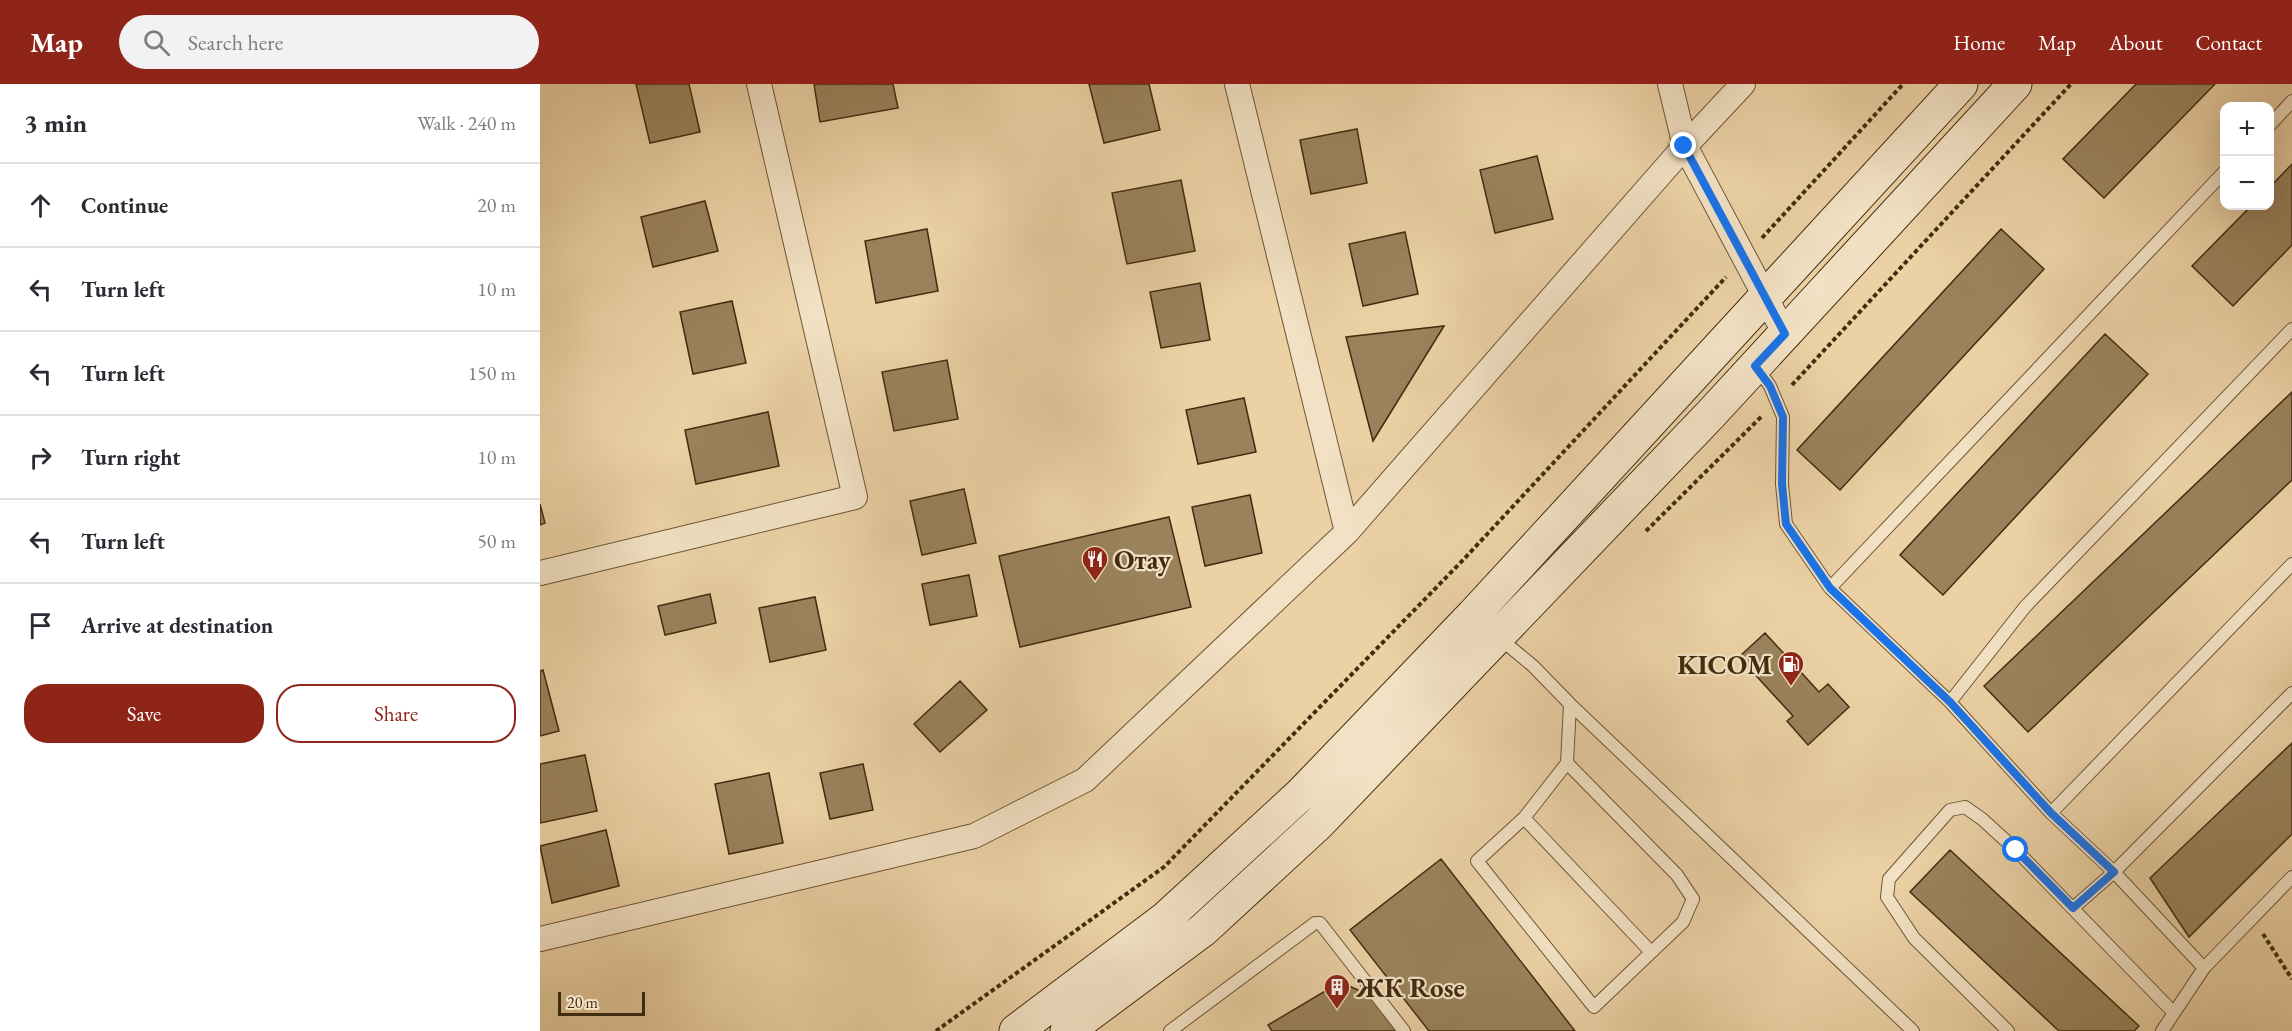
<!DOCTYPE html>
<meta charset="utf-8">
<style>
:root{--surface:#fff;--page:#f2f2f3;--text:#2b2b33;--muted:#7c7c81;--line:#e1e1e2;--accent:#8f2418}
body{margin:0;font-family:"EB Garamond",serif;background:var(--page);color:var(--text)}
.controls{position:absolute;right:18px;top:18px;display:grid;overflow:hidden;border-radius:12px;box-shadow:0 6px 24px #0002}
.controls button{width:54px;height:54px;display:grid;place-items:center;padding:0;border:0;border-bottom:2px solid var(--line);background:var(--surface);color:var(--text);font:30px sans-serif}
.scale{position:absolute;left:18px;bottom:15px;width:87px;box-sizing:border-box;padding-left:6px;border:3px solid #422c0f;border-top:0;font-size:16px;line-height:21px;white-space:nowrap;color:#422c0f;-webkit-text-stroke:4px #f2e1c4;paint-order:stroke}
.stop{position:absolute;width:18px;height:18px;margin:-14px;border:4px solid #1a73e8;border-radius:50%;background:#fff}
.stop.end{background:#1a73e8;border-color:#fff;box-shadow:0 2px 6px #0008}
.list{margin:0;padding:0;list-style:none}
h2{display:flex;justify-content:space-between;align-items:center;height:78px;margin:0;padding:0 24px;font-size:26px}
h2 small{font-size:20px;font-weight:400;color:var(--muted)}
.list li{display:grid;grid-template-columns:39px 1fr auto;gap:18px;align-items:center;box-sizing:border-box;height:84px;padding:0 24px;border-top:2px solid var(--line)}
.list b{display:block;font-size:22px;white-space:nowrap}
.list em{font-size:20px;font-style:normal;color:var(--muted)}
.actions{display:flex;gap:12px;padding:18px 24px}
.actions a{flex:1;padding:14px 0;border:2px solid var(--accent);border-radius:24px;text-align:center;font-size:21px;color:var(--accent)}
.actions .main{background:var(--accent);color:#fff}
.icon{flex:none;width:33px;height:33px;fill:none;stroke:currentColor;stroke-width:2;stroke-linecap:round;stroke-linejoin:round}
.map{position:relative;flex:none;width:1752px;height:947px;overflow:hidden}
header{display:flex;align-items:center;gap:36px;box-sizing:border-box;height:84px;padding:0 30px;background:var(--accent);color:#fff}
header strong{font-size:28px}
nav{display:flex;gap:33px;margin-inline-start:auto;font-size:21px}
.search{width:420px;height:54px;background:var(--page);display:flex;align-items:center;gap:15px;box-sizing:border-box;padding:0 21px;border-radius:33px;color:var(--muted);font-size:22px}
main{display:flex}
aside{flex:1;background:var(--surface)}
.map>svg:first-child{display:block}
</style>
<header>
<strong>Map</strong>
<div class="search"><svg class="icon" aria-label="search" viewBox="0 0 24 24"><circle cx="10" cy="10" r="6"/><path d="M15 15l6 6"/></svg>Search here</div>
<nav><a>Home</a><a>Map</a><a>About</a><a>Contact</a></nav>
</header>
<main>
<aside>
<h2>3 min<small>Walk · 240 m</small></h2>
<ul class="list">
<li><svg class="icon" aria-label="ahead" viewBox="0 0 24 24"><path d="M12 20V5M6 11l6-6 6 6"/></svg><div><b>Continue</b></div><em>20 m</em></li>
<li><svg class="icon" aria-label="left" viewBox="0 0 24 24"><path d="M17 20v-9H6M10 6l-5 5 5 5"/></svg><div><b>Turn left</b></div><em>10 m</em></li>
<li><svg class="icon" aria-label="left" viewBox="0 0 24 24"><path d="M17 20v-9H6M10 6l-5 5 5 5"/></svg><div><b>Turn left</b></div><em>150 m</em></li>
<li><svg class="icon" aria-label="right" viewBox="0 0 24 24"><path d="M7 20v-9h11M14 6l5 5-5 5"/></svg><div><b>Turn right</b></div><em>10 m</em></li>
<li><svg class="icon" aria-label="left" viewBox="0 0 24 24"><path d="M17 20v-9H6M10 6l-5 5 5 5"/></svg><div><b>Turn left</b></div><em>50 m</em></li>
<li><svg class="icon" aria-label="arrive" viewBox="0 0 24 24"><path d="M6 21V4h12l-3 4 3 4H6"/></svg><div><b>Arrive at destination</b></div></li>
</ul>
<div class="actions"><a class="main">Save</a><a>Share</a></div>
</aside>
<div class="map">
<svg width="1752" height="947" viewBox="0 0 1752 947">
<rect width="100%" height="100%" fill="#ebd1a4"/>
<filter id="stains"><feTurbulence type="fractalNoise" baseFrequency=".00333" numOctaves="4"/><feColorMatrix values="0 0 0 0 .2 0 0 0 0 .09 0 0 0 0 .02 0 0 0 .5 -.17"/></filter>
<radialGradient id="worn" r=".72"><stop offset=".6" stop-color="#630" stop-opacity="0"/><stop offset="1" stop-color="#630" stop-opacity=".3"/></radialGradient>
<path fill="#9a825c" stroke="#422c0f" stroke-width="1.5" d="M96 0H149L160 48 110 59Z
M274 0H353L358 24 280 38Z
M549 0H609L620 46 564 59Z
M1596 0H1675L1564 114 1523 75Z
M817 45 827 99 771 110 760 56Z
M997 72 1013 135 955 149 940 86Z
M1752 80V161L1693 222 1652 182 1711 122H1730V103Z
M641 96 655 167 587 180 572 109Z
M165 117 178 167 113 183 101 133Z
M387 145 398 207 336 219 325 157Z
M1461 145 1504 185 1300 406 1257 366Z
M865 148 878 210 823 222 809 160Z
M660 199 670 256 621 264 610 208Z
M192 217 206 279 153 290 140 228Z
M904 242 833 357 806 253Z
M1565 250 1608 290 1403 511 1360 471Z
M407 276 418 335 354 347 342 288Z
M1752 308V396L1488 648 1444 602Z
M704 314 716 368 658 380 646 326Z
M228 328 239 382 156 400 145 346Z
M424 405 436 459 382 471 370 417Z
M710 411 722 469 665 482 652 423Z
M0 420 5 439 0 441Z
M629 433 651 523 480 563 459 472Z
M429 491 437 532 390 541 382 500Z
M170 510 176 539 125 551 118 522Z
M275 513 286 566 230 578 219 524Z
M1225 549 1279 608 1288 600 1309 623 1268 661 1247 637 1253 632 1199 573Z
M3 586 19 647 0 652V587Z
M420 597 447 626 400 668 374 640Z
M1752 659V750L1649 853 1610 794Z
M45 671 57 727 0 739V680Z
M323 680 333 726 290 735 280 689Z
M229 689 243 759 189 770 175 700Z
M66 746 79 802 12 819 0 762Z
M1410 766 1599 942 1594 947H1519L1370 808Z
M901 775 1035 947H889L810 846Z
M809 902 830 911 857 947H732L728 941 787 906Z"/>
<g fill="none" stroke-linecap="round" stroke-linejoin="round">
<g stroke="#6c5534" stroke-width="14">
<path id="lane" d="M1730 41 1752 17
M1216 283 1230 302 1243 333 1242 400 1246 440 1290 504 1410 618 1511 729 1574 788 1664 884 1752 793
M1290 504 1684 88
M958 553 993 582 1030 620 1373 947
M1410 618 1485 523 1752 245
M1027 679 1137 791 1153 815 1143 838 1054 923 937 777 984 734 1027 679 1030 620
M1511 729 1752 480
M984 734 1111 868
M1533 824 1574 788 1752 609
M630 947 775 839H780L864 947
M1468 947 1374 854 1347 813 1349 795 1410 726 1425 723 1442 735 1476 766 1634 929
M1622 947 1664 884"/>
</g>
<g stroke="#6c5534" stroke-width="26">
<path id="street" d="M697 0 807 448
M1130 0 1145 62 1245 250
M0 489 315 413 219 0
M0 855 434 752 545 696 807 448 1145 62 1203 0"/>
</g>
<g stroke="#422c0f" stroke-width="35">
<path id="secondary" d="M476 947 626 834 761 710 933 531 1421 0
M527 947 663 846 778 740 1170 331 1475 0"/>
</g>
<path stroke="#422c0f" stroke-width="4" stroke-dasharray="4.5 3" stroke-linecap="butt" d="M1222 154 1363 0
M1252 301 1531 0
M1106 447 1222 332
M1723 850 1752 895
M396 947 624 783 924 475 1186 193"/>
<use href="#lane" stroke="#f2e1c4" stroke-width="12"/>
<use href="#street" stroke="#f2e1c4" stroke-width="24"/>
<use href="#secondary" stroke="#f2e1c4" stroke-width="33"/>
</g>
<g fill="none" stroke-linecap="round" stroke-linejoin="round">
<path stroke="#1a73e8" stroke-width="8" d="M1144 62 1245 250 1215 282 1230 302 1243 333 1242 400 1246 440 1290 504 1410 618 1511 729 1574 788 1533 824 1476 766"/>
</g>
<defs>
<g id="restaurant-pin" transform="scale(1.35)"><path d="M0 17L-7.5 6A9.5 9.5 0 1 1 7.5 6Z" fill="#8f2418" stroke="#f2e1c4"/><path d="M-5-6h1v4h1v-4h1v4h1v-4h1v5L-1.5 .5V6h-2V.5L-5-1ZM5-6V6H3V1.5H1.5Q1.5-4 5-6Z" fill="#fff"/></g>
<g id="fuel-pin" transform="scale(1.35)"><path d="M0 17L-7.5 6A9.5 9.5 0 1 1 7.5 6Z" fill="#8f2418" stroke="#f2e1c4"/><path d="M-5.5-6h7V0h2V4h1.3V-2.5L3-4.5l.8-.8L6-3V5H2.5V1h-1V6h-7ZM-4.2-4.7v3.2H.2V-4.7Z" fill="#fff"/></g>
<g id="building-pin" transform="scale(1.35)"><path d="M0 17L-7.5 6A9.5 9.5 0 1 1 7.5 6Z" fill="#8f2418" stroke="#f2e1c4"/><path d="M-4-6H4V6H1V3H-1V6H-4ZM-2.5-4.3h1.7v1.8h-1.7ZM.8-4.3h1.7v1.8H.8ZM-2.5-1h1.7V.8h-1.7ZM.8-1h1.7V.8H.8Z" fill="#fff"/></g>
</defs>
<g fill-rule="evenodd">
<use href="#restaurant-pin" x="555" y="475"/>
<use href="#fuel-pin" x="1251" y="580"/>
<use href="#building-pin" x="797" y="903"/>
</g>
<g text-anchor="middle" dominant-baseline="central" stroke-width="4.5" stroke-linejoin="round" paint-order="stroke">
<g font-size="27" font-weight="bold" fill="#422c0f" stroke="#f2e1c4" text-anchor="start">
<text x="574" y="475">Отау</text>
<text x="1232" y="580" text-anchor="end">KICOM</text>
<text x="816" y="903">ЖК Rose</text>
</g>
</g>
<rect width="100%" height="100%" filter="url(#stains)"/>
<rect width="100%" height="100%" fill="url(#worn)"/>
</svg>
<div class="controls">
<button>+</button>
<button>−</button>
</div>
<div class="scale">20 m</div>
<div class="stop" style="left:1476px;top:766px"></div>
<div class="stop end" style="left:1144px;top:62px"></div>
</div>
</main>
